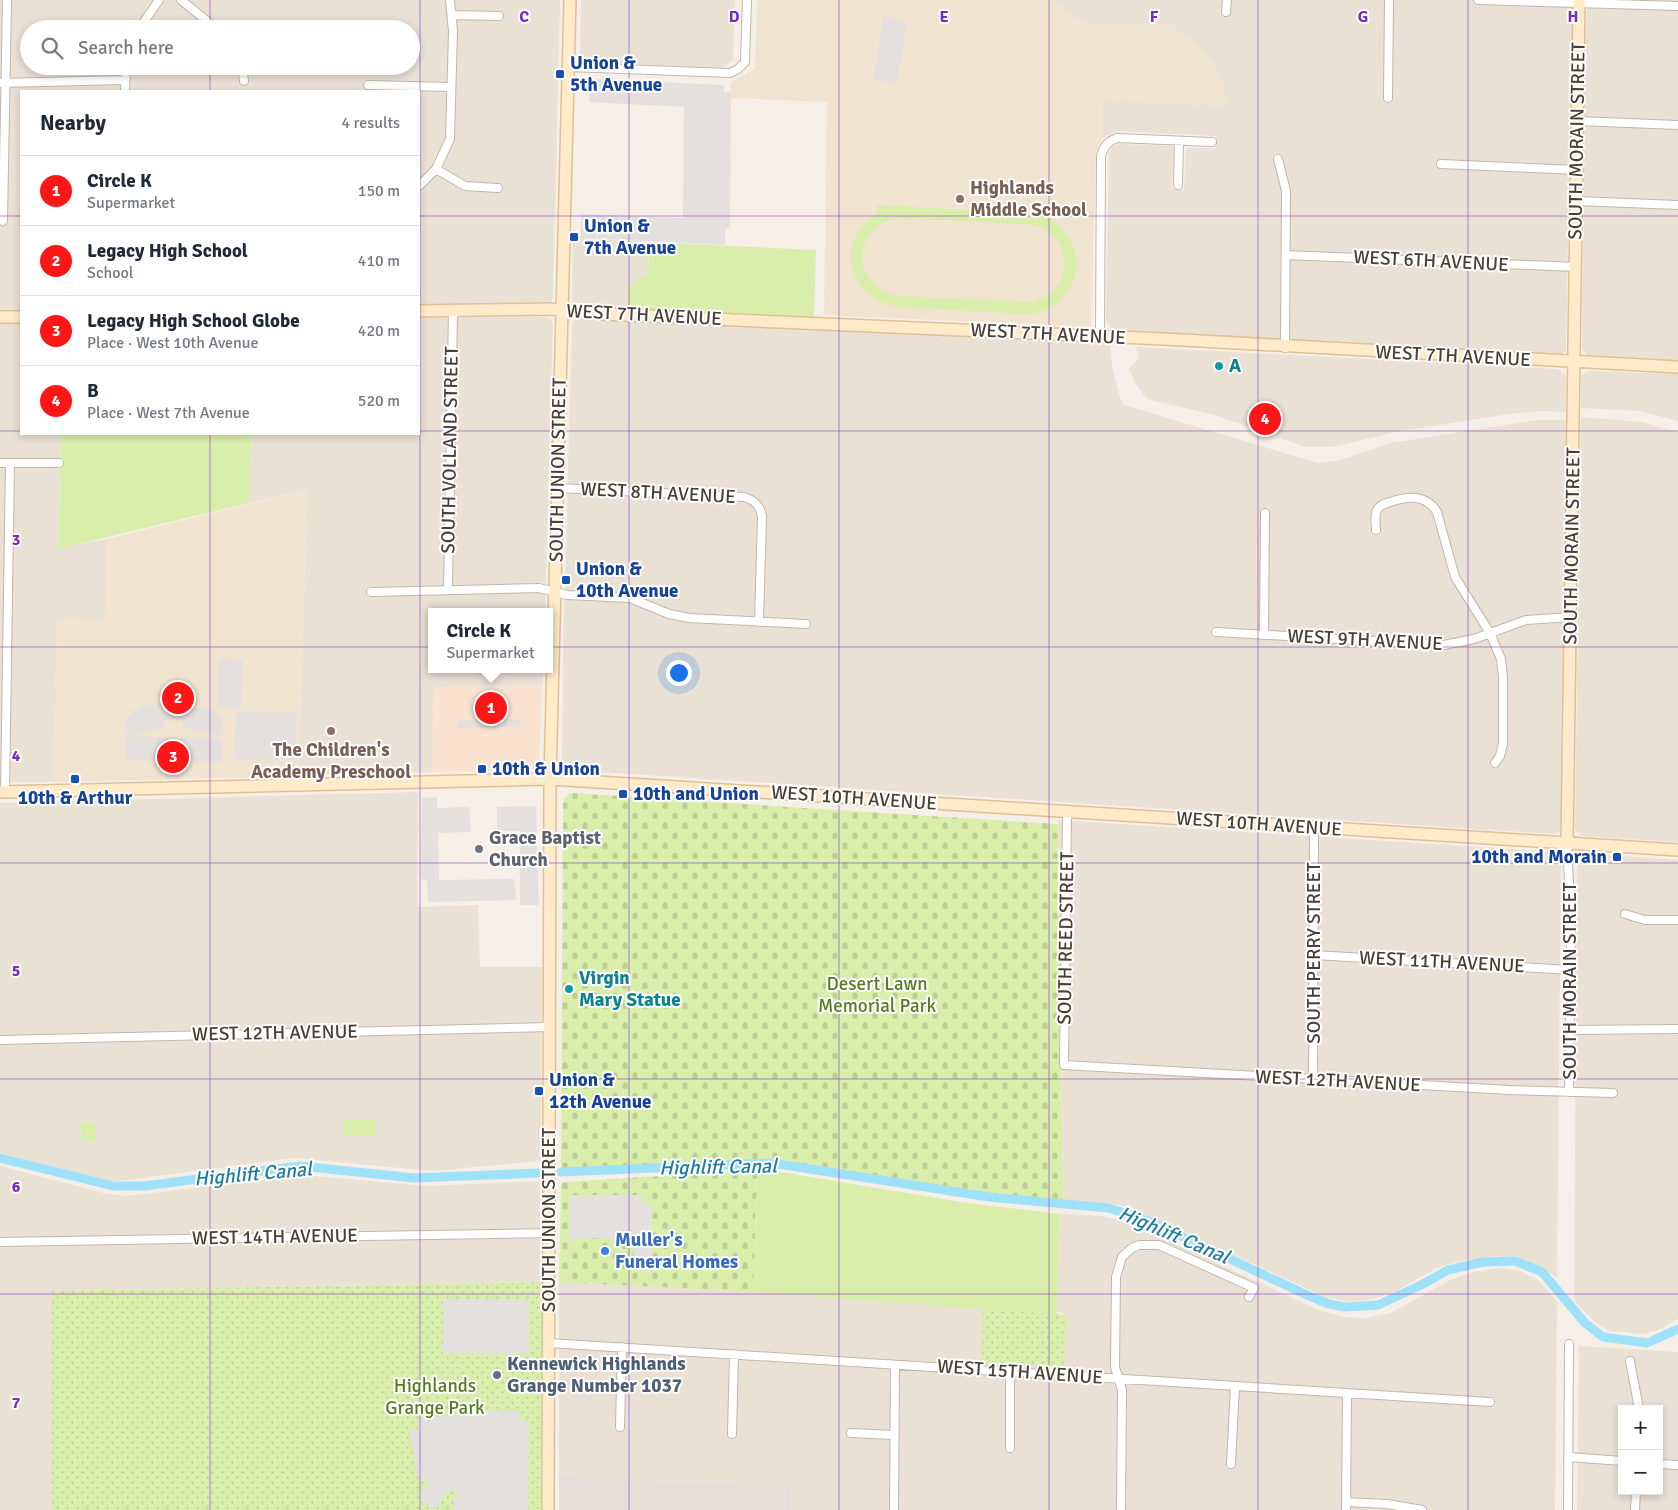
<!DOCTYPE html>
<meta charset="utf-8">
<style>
:root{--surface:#fff;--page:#f2f2f3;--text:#1f2937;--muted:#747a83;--line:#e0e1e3;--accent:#ff1616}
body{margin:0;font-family:Signika,sans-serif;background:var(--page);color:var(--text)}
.controls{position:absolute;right:15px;bottom:15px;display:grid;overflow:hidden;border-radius:0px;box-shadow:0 2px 8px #0003}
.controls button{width:45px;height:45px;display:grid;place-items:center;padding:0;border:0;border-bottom:1px solid var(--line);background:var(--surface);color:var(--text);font:25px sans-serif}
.you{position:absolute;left:678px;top:672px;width:18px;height:18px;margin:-12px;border:4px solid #fff;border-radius:50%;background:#1a73e8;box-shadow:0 0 0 8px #1a73e833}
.badge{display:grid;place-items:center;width:32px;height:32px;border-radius:50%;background:var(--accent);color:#fff;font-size:16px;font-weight:700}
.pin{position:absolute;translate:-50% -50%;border:2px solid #fff;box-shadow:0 1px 5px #0006}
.popup{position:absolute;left:428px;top:608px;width:125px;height:65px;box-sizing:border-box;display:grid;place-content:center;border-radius:0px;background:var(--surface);filter:drop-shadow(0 1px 4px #0005);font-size:16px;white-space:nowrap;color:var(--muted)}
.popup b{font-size:19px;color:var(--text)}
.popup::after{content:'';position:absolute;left:50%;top:100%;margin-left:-10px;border:10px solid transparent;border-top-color:var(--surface)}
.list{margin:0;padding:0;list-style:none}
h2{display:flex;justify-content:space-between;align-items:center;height:65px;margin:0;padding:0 20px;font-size:21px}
h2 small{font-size:16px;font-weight:400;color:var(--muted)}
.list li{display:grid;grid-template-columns:32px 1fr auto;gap:15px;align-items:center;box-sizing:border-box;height:70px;padding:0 20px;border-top:1px solid var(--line)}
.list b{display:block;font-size:19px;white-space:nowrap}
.list p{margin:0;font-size:16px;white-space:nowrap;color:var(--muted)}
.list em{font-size:16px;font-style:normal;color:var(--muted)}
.icon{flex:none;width:28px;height:28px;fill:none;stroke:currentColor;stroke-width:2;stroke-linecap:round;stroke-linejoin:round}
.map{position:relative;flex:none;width:1678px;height:1510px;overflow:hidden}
.search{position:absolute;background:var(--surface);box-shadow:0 2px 8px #0003;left:20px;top:20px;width:400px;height:55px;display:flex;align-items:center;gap:12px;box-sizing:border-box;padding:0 18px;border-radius:28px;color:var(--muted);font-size:19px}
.panel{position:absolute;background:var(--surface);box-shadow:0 2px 8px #0003;left:20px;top:90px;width:400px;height:345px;border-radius:0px}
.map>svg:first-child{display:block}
</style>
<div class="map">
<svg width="1678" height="1510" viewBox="0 0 1678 1510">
<defs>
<pattern id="cemetery-stones" width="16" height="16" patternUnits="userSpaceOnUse" patternTransform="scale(1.25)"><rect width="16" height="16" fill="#daeeac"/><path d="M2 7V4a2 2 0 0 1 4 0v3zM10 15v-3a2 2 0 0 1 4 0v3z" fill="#bdcd95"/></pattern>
<pattern id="park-dots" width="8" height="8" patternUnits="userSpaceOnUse" patternTransform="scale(1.25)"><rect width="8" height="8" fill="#daeeac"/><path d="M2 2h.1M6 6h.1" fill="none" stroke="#bdcd95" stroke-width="1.8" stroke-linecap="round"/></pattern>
</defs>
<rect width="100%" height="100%" fill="#f6efe8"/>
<path fill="#eae1d5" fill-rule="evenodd" d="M0 0H560L553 297 551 302 464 308H419V91H21V311L0 312ZM29 29H411V66H29Z
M581 0H735L733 60 723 68 587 62 580 54Z
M1052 0H1572L1566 351 1562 354 1116 333 1109 326 1106 319 1109 155 1112 147 1120 144 1174 146 1172 189 1184 190 1186 148H1216V136L1117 131 1103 138V100L1227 106 1224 88 1183 35 1174 32 1177 23H1091L1074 18Z
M1587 0H1678V361L1587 355 1582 349 1583 126Z
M573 238 649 242 648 278 636 285 628 284 627 310 579 307 574 304 572 301Z
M544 317 550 319 553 323 545 612H432V669H543L542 685 434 687 432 772 298 776 308 489 249 503 251 434H419V318Z
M580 317 1110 344 1112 367 1120 398 1124 405 1318 463 1340 460 1391 443 1537 420H1566L1561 829 1558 833 1554 834 568 770 564 768 562 764 563 656 572 322Z
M0 322H21V434H61L58 548 107 539 106 619H57L53 782 0 783Z
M1136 347 1558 369 1566 375V412L1539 411 1510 414 1400 431 1332 447H1305L1218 416 1147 399 1135 383 1129 369 1139 358Z
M1588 371 1678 374V421L1639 411 1581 408V376Z
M1581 417 1641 422 1678 432V842L1581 836 1575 829Z
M418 792 417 907 478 905 480 967H542L541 1161 432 1171 294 1158 119 1181H105L0 1153V803Z
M1058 820 1557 852 1561 855 1557 1278 1541 1267 1518 1259 1497 1256 1455 1262 1437 1268 1393 1293 1369 1300 1348 1301 1325 1297 1130 1207 1108 1203H1063Z
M1582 853 1678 860V1319L1656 1331 1643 1334 1610 1331 1596 1323 1574 1300 1577 859Z
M0 1166 107 1194 126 1196 304 1175 425 1186 540 1181V1282L52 1291V1510H0Z
M1061 1214 1103 1216 1134 1225 1319 1310 1343 1317 1365 1318 1390 1313 1452 1279 1474 1272 1501 1268 1520 1271 1538 1280 1557 1301 1555 1510H790L789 1488 559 1476V1282L795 1294 1065 1315 1057 1311 1059 1232Z
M1579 1346 1678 1352V1510H1577ZM1622 1409H1659V1491H1622Z"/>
<path fill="#fae2d1" d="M542 685 539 762 536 767 531 770 432 772 434 687Z"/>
<path fill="#e5ded9" d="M559 1476 790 1488V1510H559Z"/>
<path fill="#f0e3d0" d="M757 0H1052L1074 18 1091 23H1177L1174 32 1192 39 1214 63 1224 88 1227 106 1103 100V138L1096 150 1091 327 824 315 827 102 731 98V82L755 69Z
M308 489 298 776 53 782 57 618 106 619 107 539Z"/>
<path fill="#daeeac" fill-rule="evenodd" d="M877 205 1053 214 1052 220C1069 232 1078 249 1076 270 1073 289 1059 306 1041 312 1025 317 1007 313 991 312 960 311 930 309 899 307 848 300 833 241 877 213ZM897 218 1027 224C1076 231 1077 294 1029 302L900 296C852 289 850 228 897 218Z
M649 242 816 250 814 318 627 310 628 284H636V277H648Z
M61 434H251L249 503 58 549Z
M344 1119H376V1136L344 1135Z
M79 1123H95L97 1141H82V1131L79 1130Z
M757 1171 786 1173 967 1203 1061 1214 1059 1232 1057 1315 753 1292Z"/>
<path fill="url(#cemetery-stones)" d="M570 793 1058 824 1063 1203 768 1164 561 1173 563 800Z
M744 1171H757L753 1292 559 1282 561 1182Z"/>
<path fill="url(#park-dots)" d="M549 1282 548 1510H52V1291Z
M983 1309 1067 1315 1064 1367 982 1362Z"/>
<path fill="#e4e0dd" d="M883 17 907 21 897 83 874 80Z
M590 79 724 85V92H731L730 228H725V245L580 238 582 214 683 218 684 107 589 102Z
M219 658 243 660 241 708 218 707Z
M158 704 190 705 217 712 216 717 222 718 223 730 219 736 183 727V720H164V727L128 736 125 729 126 716H132V710Z
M236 712 297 713 295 759H235Z
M520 719V727L457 728V721Z
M126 737H166V745H181V738L221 739V762L181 761 180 755 166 754V761L125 760Z
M437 797V808L469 807 471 832 438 833 439 880 514 879 516 900 428 902 427 880 421 879 422 798Z
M536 806 539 905H520V831H497V807Z
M570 1195H642V1202L652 1205 651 1274 633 1269 634 1239 579 1238 569 1241Z
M443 1299 529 1300V1354L443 1353Z
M519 1410V1420L529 1421 528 1510H454L453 1501 457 1496 456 1491 446 1493 438 1507 431 1508 423 1504 420 1494 427 1485 426 1481 419 1482 409 1431 418 1429 417 1419 485 1411Z"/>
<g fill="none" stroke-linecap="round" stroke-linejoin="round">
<path stroke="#9ee1f9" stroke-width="9" d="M0 1158 113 1186H144L300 1166 414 1178 538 1173
M561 1172 772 1163 989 1197 1109 1208 1149 1221 1309 1296 1329 1304 1345 1307 1378 1305 1421 1285 1448 1270 1483 1262 1515 1261 1542 1272 1585 1323 1603 1337 1647 1343 1678 1329"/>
<g stroke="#c3b6a9" stroke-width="10">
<path id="street" d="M181 0 217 29
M1478 0 1678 6
M1226 12 1227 0
M452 15 499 16
M139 29 159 0
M242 66 244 81
M568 67 730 73 738 69 745 62 747 0
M0 83 125 80
M368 85 451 87
M125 91 126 66
M1388 98 1389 0
M1578 121 1678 125
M1278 159 1286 191 1285 348
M1441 164 1577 170
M436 169 465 186 498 188
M1178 185 1179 141
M419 186 436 169 450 139 453 31 450 0
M1577 201 1678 205
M3 221 7 0
M1286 255 1576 267
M1100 337 1101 156C1103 147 1108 141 1117 138L1212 142
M0 463H59
M558 488 744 497C754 500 760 505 762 516L759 622
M1376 530C1376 524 1374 515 1377 510 1379 505 1385 504 1390 502 1408 496 1426 494 1437 512L1455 577 1490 633 1501 659 1503 677V744L1500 756 1495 763
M448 590 453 311
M371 592 539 588 567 595 630 598 669 614 689 618 806 624
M1216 632 1444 645 1474 639 1526 620 1571 617
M1264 635 1265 513
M5 792 10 463
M1067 811 1064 1065 1509 1090 1613 1093
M1567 843 1571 921 1569 1092
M1625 914 1645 920H1678
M1314 955 1570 970
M1570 1030 1678 1029
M0 1040 550 1027
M1313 1080 1314 827
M0 1242 549 1233
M549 1343 1490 1402
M1630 1361 1639 1409
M620 1427 622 1347
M851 1433 894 1435
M732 1434 734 1354
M1010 1448V1372
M1569 1457 1622 1461
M1231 1464 1235 1386
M1659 1464 1678 1465
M1346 1502 1387 1504 1422 1510
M894 1510 895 1365
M1121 1510 1122 1390 1115 1367 1116 1277 1122 1257 1132 1248 1139 1245H1159L1254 1288 1249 1297
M1346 1510 1347 1393
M1568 1510 1569 1344
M1635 1510 1636 1491"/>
</g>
<g stroke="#dec094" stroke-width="14">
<path id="secondary" d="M419 311 550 309 601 314 1164 339 1678 367
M0 317H21
M0 792 550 779 1678 850
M1567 843 1579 0
M548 1510 550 779 570 0"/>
</g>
<use href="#street" stroke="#fff" stroke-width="8"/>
<use href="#secondary" stroke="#ffeac9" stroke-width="11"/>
</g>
<path fill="none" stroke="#7b2cbf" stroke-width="1" stroke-opacity="0.55" d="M210 0V29M420 0V1510M629 0V1510M839 0V1510M1049 0V1510M1258 0V1510M1468 0V1510M210 66V91M0 216H21M419 216H1678M0 431H21M419 431H1678M210 434V1510M0 647H1678M0 863H1678M0 1079H1678M0 1294H1678"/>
<g fill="#1a4fb4" stroke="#fff" stroke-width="2">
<rect x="555" y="69" width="10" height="10" rx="2.5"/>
<rect x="569" y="232" width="10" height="10" rx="2.5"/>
<rect x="561" y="575" width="10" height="10" rx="2.5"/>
<rect x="477" y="764" width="10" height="10" rx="2.5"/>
<rect x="70" y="774" width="10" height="10" rx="2.5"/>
<rect x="618" y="789" width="10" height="10" rx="2.5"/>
<rect x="1612" y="852" width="10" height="10" rx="2.5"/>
<rect x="534" y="1086" width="10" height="10" rx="2.5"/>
</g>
<g fill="#8d6e63" stroke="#fff" stroke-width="2">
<circle cx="960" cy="199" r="5"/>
<circle cx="331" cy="731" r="5"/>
</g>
<g fill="#0f9aa8" stroke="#fff" stroke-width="2">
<circle cx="1219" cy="366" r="5"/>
<circle cx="569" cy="989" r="5"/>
</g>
<circle fill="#6b7280" stroke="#fff" stroke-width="2" cx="479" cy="849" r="5"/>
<circle fill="#3f7fe0" stroke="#fff" stroke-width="2" cx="605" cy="1251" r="5"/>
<circle fill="#5c6f8a" stroke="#fff" stroke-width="2" cx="497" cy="1375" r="5"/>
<g text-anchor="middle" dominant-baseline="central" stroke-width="4" stroke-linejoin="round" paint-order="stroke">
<g font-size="19" font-weight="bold" fill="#164399" stroke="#fff" text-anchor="start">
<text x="570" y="63">Union &amp;<tspan x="570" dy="22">5th Avenue</tspan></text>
<text x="584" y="226">Union &amp;<tspan x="584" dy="22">7th Avenue</tspan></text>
<text x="576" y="569">Union &amp;<tspan x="576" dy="22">10th Avenue</tspan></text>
<text x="492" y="769">10th &amp; Union</text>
<text x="633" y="794">10th and Union</text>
<text x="75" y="798" text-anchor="middle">10th &amp; Arthur</text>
<text x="1607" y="857" text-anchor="end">10th and Morain</text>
<text x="549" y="1080">Union &amp;<tspan x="549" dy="22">12th Avenue</tspan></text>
</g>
<g font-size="19" fill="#4a3f35" stroke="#fff">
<text transform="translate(1577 141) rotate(-89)">SOUTH MORAIN STREET</text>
<text transform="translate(1431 261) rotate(3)">WEST 6TH AVENUE</text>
<text transform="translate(644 315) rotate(3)">WEST 7TH AVENUE</text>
<text transform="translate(1048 334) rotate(3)">WEST 7TH AVENUE</text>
<text transform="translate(1453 356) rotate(3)">WEST 7TH AVENUE</text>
<text transform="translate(450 450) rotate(-89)">SOUTH VOLLAND STREET</text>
<text transform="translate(558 470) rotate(-89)">SOUTH UNION STREET</text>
<text transform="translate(658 493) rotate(3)">WEST 8TH AVENUE</text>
<text transform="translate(1572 546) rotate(-89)">SOUTH MORAIN STREET</text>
<text transform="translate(1365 640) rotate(3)">WEST 9TH AVENUE</text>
<text transform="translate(854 798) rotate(4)">WEST 10TH AVENUE</text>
<text transform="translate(1259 824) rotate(4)">WEST 10TH AVENUE</text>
<text transform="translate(1066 938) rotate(-89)">SOUTH REED STREET</text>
<text transform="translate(1314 953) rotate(-90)">SOUTH PERRY STREET</text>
<text transform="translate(1442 962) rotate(3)">WEST 11TH AVENUE</text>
<text transform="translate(1570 981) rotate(-90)">SOUTH MORAIN STREET</text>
<text transform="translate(275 1033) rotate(-1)">WEST 12TH AVENUE</text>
<text transform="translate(1338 1081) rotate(3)">WEST 12TH AVENUE</text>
<text transform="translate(549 1220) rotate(-90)">SOUTH UNION STREET</text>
<text transform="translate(275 1237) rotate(-1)">WEST 14TH AVENUE</text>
<text transform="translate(1020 1372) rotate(4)">WEST 15TH AVENUE</text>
</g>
<g font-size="19" font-weight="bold" fill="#785e54" stroke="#fff" text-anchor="start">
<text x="970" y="188">Highlands<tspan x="970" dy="22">Middle School</tspan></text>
<text x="331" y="750" text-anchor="middle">The Children's<tspan x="331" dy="22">Academy Preschool</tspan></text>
</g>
<g font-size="19" font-weight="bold" fill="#0d838f" stroke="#fff" text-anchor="start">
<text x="1229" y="366">A</text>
<text x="579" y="978">Virgin<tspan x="579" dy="22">Mary Statue</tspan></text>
</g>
<g font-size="19" font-weight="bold" fill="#5b616d" stroke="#fff" text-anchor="start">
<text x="489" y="838">Grace Baptist<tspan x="489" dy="22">Church</tspan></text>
</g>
<g font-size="19" fill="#527e20" stroke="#fff">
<text x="877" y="984">Desert Lawn<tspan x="877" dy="22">Memorial Park</tspan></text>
<text x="435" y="1386">Highlands<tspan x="435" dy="22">Grange Park</tspan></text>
</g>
<g font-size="19" font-weight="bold" fill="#366cbe" stroke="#fff" text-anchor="start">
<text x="615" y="1240">Muller's<tspan x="615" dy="22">Funeral Homes</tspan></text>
</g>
<g font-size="19" font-weight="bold" fill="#4e5e75" stroke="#fff" text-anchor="start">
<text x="507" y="1364">Kennewick Highlands<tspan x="507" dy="22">Grange Number 1037</tspan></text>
</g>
<g font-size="20" font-style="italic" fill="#1e7ca0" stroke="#fff">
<text transform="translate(718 1167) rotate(-1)">Highlift Canal</text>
<text transform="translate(253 1174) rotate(-5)">Highlift Canal</text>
<text transform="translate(1174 1235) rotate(23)">Highlift Canal</text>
</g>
</g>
<g font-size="16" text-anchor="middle" font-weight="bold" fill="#7b2cbf" stroke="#fff" stroke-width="4" stroke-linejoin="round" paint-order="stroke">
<text x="524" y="22">C</text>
<text x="734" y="22">D</text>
<text x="944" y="22">E</text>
<text x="1154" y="22">F</text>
<text x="1363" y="22">G</text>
<text x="1573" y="22">H</text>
<text x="16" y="545">3</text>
<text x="16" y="761">4</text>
<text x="16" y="976">5</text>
<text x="16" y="1192">6</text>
<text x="16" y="1408">7</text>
</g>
</svg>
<div class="controls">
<button>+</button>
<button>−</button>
</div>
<div class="you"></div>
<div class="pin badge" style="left:491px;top:708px">1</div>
<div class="popup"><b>Circle K</b>Supermarket</div>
<div class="pin badge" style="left:178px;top:698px">2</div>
<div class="pin badge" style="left:173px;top:757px">3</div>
<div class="pin badge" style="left:1265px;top:419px">4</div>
<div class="search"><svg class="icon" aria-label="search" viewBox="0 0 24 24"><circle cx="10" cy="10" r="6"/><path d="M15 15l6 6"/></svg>Search here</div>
<section class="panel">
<h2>Nearby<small>4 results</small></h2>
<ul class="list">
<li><span class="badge">1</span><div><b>Circle K</b><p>Supermarket</p></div><em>150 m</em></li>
<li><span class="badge">2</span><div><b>Legacy High School</b><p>School</p></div><em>410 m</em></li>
<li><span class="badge">3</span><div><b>Legacy High School Globe</b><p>Place · West 10th Avenue</p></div><em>420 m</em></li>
<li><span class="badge">4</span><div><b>B</b><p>Place · West 7th Avenue</p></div><em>520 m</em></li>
</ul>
</section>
</div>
